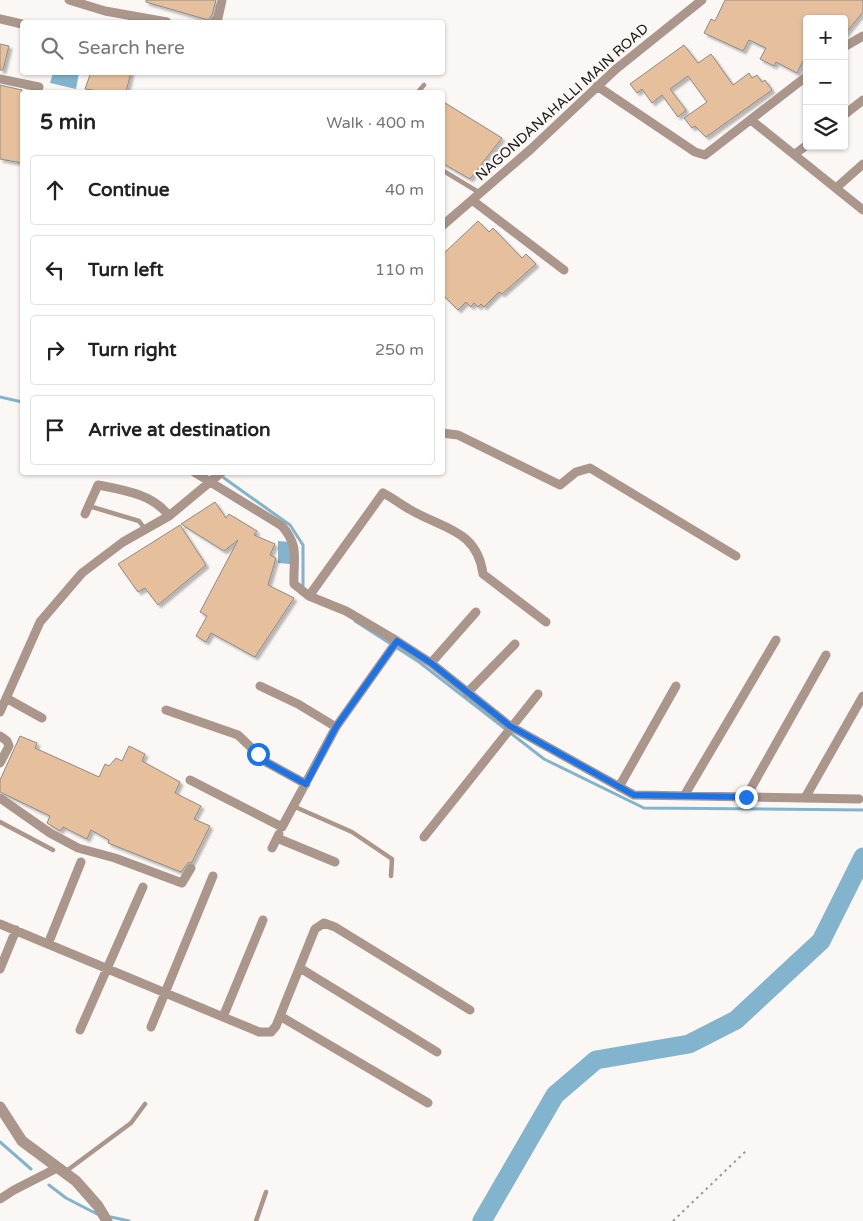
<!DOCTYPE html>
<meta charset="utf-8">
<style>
:root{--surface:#fff;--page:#f2f2f2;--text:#222;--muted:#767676;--line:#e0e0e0}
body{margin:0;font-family:"Varela Round",sans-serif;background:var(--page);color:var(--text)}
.controls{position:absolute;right:15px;top:15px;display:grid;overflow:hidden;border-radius:5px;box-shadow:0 1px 4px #0004}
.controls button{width:45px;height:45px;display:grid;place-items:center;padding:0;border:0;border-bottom:1px solid var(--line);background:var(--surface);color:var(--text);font:25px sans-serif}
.stop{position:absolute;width:15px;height:15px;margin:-11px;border:4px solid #1a73e8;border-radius:50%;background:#fff}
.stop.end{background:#1a73e8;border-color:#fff;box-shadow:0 1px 5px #0008}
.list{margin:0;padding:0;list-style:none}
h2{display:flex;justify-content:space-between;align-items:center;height:65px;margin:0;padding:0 20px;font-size:21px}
h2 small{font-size:16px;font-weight:400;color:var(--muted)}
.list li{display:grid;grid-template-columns:32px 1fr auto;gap:15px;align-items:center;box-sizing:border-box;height:70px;margin:0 10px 10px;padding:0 10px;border:1px solid var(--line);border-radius:5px}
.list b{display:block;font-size:19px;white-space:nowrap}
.list em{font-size:16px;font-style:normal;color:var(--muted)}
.icon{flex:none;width:28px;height:28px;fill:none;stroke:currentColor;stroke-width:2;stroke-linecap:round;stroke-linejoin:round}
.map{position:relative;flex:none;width:863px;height:1221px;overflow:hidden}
.search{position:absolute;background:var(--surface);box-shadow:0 1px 4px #0004;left:20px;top:20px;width:425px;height:55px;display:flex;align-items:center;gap:12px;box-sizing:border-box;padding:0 18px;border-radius:5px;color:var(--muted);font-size:19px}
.panel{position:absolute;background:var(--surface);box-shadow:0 1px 4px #0004;left:20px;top:90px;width:425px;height:385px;border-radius:5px}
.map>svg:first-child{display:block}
</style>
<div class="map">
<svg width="863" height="1221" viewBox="0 0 863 1221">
<defs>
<filter id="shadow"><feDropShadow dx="3" dy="3" stdDeviation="1" flood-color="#0004"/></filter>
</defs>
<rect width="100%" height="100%" fill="#fbf7f4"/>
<path fill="#82b4cd" d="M53 73H79L76 89 50 83Z
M278 541 290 542V564L278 563Z"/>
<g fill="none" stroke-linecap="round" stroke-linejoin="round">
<path stroke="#82b4cd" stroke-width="3" d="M0 397 22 402
M224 478 290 525 303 545V587
M355 621 419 662 544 759 644 808 863 810
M0 1142 31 1169
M49 1185 66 1198 97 1214
M111 1217 129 1221"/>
<path stroke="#82b4cd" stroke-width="19" d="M482 1221 555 1095 596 1060 689 1044 736 1020 821 941 863 857"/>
</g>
<path fill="#e6c09d" stroke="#8d8a87" filter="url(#shadow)" d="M146 0H216L212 15 208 20 146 2Z
M725 0H863V12L844 35V19H807V63L803 61 797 73 776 62 774 66 760 59 766 48 749 40 743 51 704 33 711 19 715 21Z
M0 44 9 46 3 70H0Z
M684 45 698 63 711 54 733 85 749 73 752 78 757 75 762 82 765 80 772 90 706 137 695 126 692 128 684 118 707 102 688 76 670 89 686 110 678 117 662 95 652 103 642 89 637 93 630 84Z
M91 72H131L126 92H105L85 89Z
M0 85 22 90V163L0 159Z
M442 101 502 138 470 179 442 163Z
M478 221 489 232 493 228 522 258 526 254 536 264 502 294 499 292 484 307 481 304 478 307 474 303 471 307 466 302 458 310 442 294V255Z
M215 502 226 518 229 514 257 531 254 535 275 544 270 555 276 558 268 585 294 598 255 657 211 633 206 642 196 636 207 616 200 612 238 540 224 551 181 524Z
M180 525 206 565 158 605 145 588 138 592 118 564Z
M20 736 37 743 35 748 99 777 105 764 109 766 116 758 122 761 129 746 145 754 142 761 180 782 175 793 201 806 194 819 210 826 192 862 188 863 181 872 108 843 109 840 91 830 87 839 63 827 60 831 47 823 50 816 0 792V780Z"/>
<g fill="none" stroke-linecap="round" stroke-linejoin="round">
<path stroke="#9c9997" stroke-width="2" stroke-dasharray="2.5 4" stroke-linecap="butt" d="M673 1221 747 1150"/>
<path stroke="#aa968b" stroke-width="4.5" d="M418 92 424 85
M442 170 480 193
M89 506 139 521 145 529
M293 806 352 832 392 859 391 876
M0 822 53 850
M65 1172 131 1123 145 1104
M256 1221 266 1192"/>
<path stroke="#aa968b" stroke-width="9" d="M69 0 105 11 167 22
M0 19 22 24
M214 22 218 18 222 0
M844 47 863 36
M0 79 39 87
M597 86 695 152 705 155 807 76
M844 115 863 100
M751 120 863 210
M795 154 807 145
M836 188 863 164
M472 200 564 270
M442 226 531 149 616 69 702 0
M442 433 458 435 560 485 576 472 590 468 736 556
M194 472 282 526C300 547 293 558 294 584L309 596 346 611 397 641 336 727 298 704 260 686
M85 514 98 485C123 490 153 494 169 516
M309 596 383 493C393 498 400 504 409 509 442 529 477 529 483 574L546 622
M397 641 431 663 510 726 634 795 859 799
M431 663 476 612
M467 693 515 644
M6 698 42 718
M166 710 238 735 266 762 306 784
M0 712 40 622 82 573 123 542 169 516 222 472
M0 736 7 741 9 746 0 763
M190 780 282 827 336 727
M619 787 676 686
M684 796 776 640
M746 797 826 655
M0 798 50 833 78 848 115 858 182 883 191 868
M805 798 863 696
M424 837 538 694
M277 838 335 862
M272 848 279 834
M0 924 259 1032H271L276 1026 315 929 324 923 335 927 470 1010
M48 944 81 862
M300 968 437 1052
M0 969 16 930
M280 1016 428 1103
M223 1017 263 920
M151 1027 213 876
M80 1030 143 887
M0 1199 14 1190 57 1168"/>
<path stroke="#aa968b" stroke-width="11" d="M0 1107 22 1141 76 1181 98 1206 107 1221"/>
</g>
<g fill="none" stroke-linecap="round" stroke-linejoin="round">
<path stroke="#1a73e8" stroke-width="6" d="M258 754 266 762 306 784 336 727 397 641 431 663 510 726 634 795 746 797"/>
</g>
<g text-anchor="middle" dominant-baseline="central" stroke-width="4.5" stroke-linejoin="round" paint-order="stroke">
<g font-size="14" fill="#181716" stroke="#fbf7f4">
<text transform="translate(562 102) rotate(-42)">NAGONDANAHALLI MAIN ROAD</text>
</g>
</g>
</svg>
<div class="controls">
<button>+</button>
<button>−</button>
<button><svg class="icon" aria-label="layers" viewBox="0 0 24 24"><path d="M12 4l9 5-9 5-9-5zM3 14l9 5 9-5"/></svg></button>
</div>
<div class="stop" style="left:258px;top:754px"></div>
<div class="stop end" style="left:746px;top:797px"></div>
<div class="search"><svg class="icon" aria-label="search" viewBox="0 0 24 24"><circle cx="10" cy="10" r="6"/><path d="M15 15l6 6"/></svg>Search here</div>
<section class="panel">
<h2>5 min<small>Walk · 400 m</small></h2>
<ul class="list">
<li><svg class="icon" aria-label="ahead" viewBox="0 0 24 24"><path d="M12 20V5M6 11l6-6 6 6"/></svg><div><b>Continue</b></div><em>40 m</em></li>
<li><svg class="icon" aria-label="left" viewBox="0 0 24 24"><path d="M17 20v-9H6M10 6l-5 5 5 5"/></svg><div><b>Turn left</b></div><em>110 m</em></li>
<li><svg class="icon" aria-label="right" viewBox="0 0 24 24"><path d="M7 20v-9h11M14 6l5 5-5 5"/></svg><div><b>Turn right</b></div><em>250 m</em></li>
<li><svg class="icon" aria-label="arrive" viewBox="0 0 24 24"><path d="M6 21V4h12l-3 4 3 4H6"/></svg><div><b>Arrive at destination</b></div></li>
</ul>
</section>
</div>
